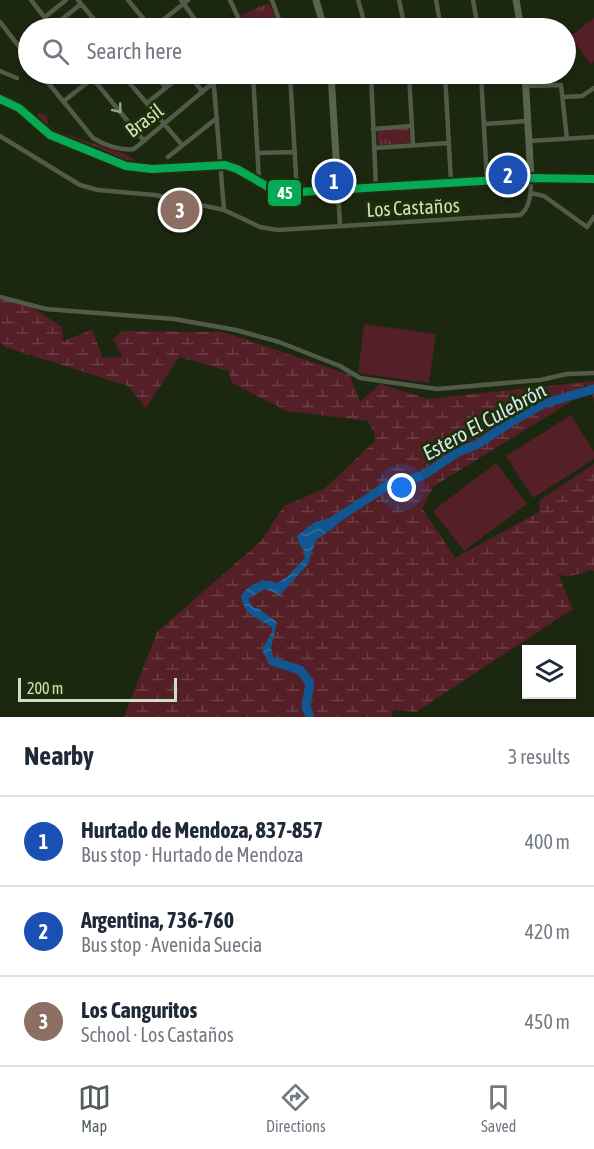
<!DOCTYPE html>
<meta charset="utf-8">
<style>
:root{--surface:#fff;--page:#f2f2f3;--text:#1f2937;--muted:#747a83;--line:#e0e1e3;--accent:#525e59}
body{margin:0;font-family:"Asap Condensed",sans-serif;background:var(--page);color:var(--text)}
.controls{position:absolute;right:18px;bottom:18px;display:grid;overflow:hidden;border-radius:0px;box-shadow:0 3px 9px #0003}
.controls button{width:54px;height:54px;display:grid;place-items:center;padding:0;border:0;border-bottom:2px solid var(--line);background:var(--surface);color:var(--text);font:30px sans-serif}
.scale{position:absolute;left:18px;bottom:15px;width:159px;box-sizing:border-box;padding-left:6px;border:3px solid #cedfc1;border-top:0;font-size:16px;line-height:21px;white-space:nowrap;color:#cedfc1;-webkit-text-stroke:4px #1d3106;paint-order:stroke}
.you{position:absolute;left:402px;top:488px;width:21px;height:21px;margin:-15px;border:4px solid #fff;border-radius:50%;background:#1a73e8;box-shadow:0 0 0 9px #1a73e833}
.badge{display:grid;place-items:center;width:39px;height:39px;border-radius:50%;background:var(--accent);color:#fff;font-size:20px;font-weight:700}
.pin{position:absolute;translate:-50% -50%;border:3px solid #fff;box-shadow:0 2px 6px #0006}
.list{margin:0;padding:0;list-style:none}
h2{display:flex;justify-content:space-between;align-items:center;height:78px;margin:0;padding:0 24px;font-size:26px}
h2 small{font-size:20px;font-weight:400;color:var(--muted)}
.list li{display:grid;grid-template-columns:39px 1fr auto;gap:18px;align-items:center;box-sizing:border-box;height:90px;padding:0 24px;border-top:2px solid var(--line)}
.list b{display:block;font-size:22px;white-space:nowrap}
.list p{margin:0;font-size:20px;white-space:nowrap;color:var(--muted)}
.list em{font-size:20px;font-style:normal;color:var(--muted)}
.icon{flex:none;width:33px;height:33px;fill:none;stroke:currentColor;stroke-width:2;stroke-linecap:round;stroke-linejoin:round}
.map{position:relative;flex:none;width:594px;height:717px;overflow:hidden}
.search{position:absolute;background:var(--surface);box-shadow:0 3px 9px #0003;left:18px;right:18px;top:18px;height:66px;display:flex;align-items:center;gap:15px;box-sizing:border-box;padding:0 21px;border-radius:33px;color:var(--muted);font-size:22px}
.sheet{height:348px;background:var(--surface)}
nav{display:flex;justify-content:space-around;align-items:center;box-sizing:border-box;height:84px;border-top:2px solid var(--line);background:var(--surface);font-size:16px;color:var(--muted)}
nav a{display:grid;justify-items:center;gap:3px}
nav .on{color:var(--accent)}
.map>svg:first-child{display:block}
</style>
<div class="map">
<svg width="594" height="717" viewBox="0 0 594 717">
<defs>
<pattern id="wetland-marsh" width="20" height="14" patternUnits="userSpaceOnUse" patternTransform="scale(1.5)"><rect width="20" height="14" fill="#551f27"/><path d="M1 5h8M5 5V1M11 12h8M15 12V8" fill="none" stroke="#6c3f45"/></pattern>
<pattern id="park-tufts" width="24" height="20" patternUnits="userSpaceOnUse" patternTransform="scale(1.5)"><rect width="24" height="20" fill="#551f27"/><path d="M3 7l-1-3M5 7V3M7 7l1-3M15 17l-1-3M17 17v-4M19 17l1-3" fill="none" stroke="#6c3f45"/></pattern>
<pattern id="water-waves" width="16" height="10" patternUnits="userSpaceOnUse" patternTransform="scale(1.5)"><rect width="16" height="10" fill="#115691"/><path d="M0 5q4-4 8 0t8 0" fill="none" stroke="#326e9f"/></pattern>
</defs>
<rect width="100%" height="100%" fill="#1c2710"/>
<path fill="#551f27" d="M594 18V61L591 65 571 36Z
M364 324 436 334 429 383 358 373Z
M571 415 594 452V459L533 498 506 456Z
M496 463 527 504 464 551 433 511Z"/>
<path fill="url(#wetland-marsh)" d="M0 296 19 299 62 327 63 341 92 330 103 358 123 357 113 340 122 331 223 332 350 375 360 402 380 384 428 399 594 381V402L592 393 584 384 582 395 434 486 422 508 455 558 539 512 540 500 594 464V571L590 570C583 575 576 573 568 577L558 574 573 609 416 712 394 710 391 717H124L157 632 261 541 284 506 324 489 375 441V434L368 421 287 411 232 383 228 371 179 357 146 408 128 386 5 347 0 342Z"/>
<path fill="url(#park-tufts)" d="M269 3 277 21 259 28H247L241 15Z
M38 113 47 115 48 125 56 131 128 155 142 166 121 161 59 135 42 126 32 115 37 116Z
M409 128 410 143 378 145 377 130Z"/>
<path fill="url(#water-waves)" d="M336 517 339 521 336 526 316 540 308 564 280 595 265 589 248 599 254 608H258L277 622 271 648 274 660 282 663 281 668C271 665 266 660 262 650L272 632V628C257 615 246 620 241 596 249 584 263 577 277 583L287 577 305 558C305 548 298 545 297 536L315 522Z"/>
<g fill="none" stroke-linecap="round" stroke-linejoin="round">
<path stroke="#115691" stroke-width="9" d="M327 525 391 483 408 481 425 474 458 452 478 444 514 420 543 404 594 389
M272 661 300 670 310 683 306 707 310 717"/>
<path stroke="#515b47" stroke-width="4.5" d="M31 0 53 28
M78 0 101 28
M128 0 151 28
M181 0 201 28
M230 0 243 28
M272 0 282 28
M358 0 366 28
M399 0 405 28
M436 0 441 28
M473 0 478 28
M45 17 66 0
M0 22 28 58
M51 28 81 4
M153 28 188 0
M0 71 17 78
M41 74 93 138C104 145 121 151 134 149L214 82
M89 74 144 141
M122 74 182 145
M155 74 166 88
M188 74 203 92
M213 74 224 210
M253 74 259 181
M290 74 297 192
M371 74 376 187
M409 74 413 145
M445 74 451 182
M481 74 487 180
M214 78 274 74
M526 86 561 85 567 139
M563 97 582 96 594 88
M64 101 98 74
M147 103 183 74
M484 124 528 121
M373 129 412 126
M0 136 80 185 98 190 155 195 224 210 260 227 278 230 520 215C531 208 531 190 531 178
M529 141 594 137
M374 148 449 143
M258 153 295 152
M168 157 217 118
M338 190 340 226
M531 193 544 196 587 227 594 217
M0 297 46 309 174 319 236 330 279 342 340 366 360 378 437 389 540 380 567 374 594 373"/>
<path stroke="#59654e" stroke-width="7" d="M316 0 324 28
M516 0 521 28
M331 74 338 190
M525 74 531 178
M0 99 19 108 50 135 126 166 152 169 225 165 237 169 277 192 283 193 531 178 594 179"/>
<g stroke="#1d3106" stroke-width="12">
<path id="bus-1" d="M0 99 19 108 50 135 126 166 152 169 225 165 237 169 277 192 283 193 531 178 594 179"/>
</g>
<use href="#bus-1" stroke="#06aa56" stroke-width="8"/>
</g>
<defs><path id="oneway-chevron" d="M-2-3.5L2.5 0L-2 3.5" fill="none" stroke-width="1.6" stroke-linecap="round" stroke-linejoin="round" transform="scale(1.5)"/></defs>
<use stroke="#96a48a" href="#oneway-chevron" transform="translate(118 109) rotate(51)"/>
<g text-anchor="middle" dominant-baseline="central" stroke-width="6" stroke-linejoin="round" paint-order="stroke">
<g font-size="20" fill="#cedfc1" stroke="#1d3106">
<text transform="translate(144 120) rotate(-37)">Brasil</text>
<text transform="translate(413 207) rotate(-3)">Los Castaños</text>
</g>
<g font-size="21" font-style="italic" fill="#d4e5f8" stroke="#1d3106">
<text transform="translate(484 421) rotate(-29)">Estero El Culebrón</text>
</g>
</g>
<rect stroke="#1d3106" stroke-width="2" x="267" y="179" width="35" height="28" rx="6" fill="#06aa56"/>
<g font-size="16" text-anchor="middle" font-weight="bold" fill="#fff">
<text x="285" y="199">45</text>
</g>
</svg>
<div class="controls">
<button><svg class="icon" aria-label="layers" viewBox="0 0 24 24"><path d="M12 4l9 5-9 5-9-5zM3 14l9 5 9-5"/></svg></button>
</div>
<div class="scale">200 m</div>
<div class="you"></div>
<div class="pin badge" style="left:334px;top:181px;background:#1a4fb4">1</div>
<div class="pin badge" style="left:508px;top:175px;background:#1a4fb4">2</div>
<div class="pin badge" style="left:180px;top:210px;background:#8d6e63">3</div>
<div class="search"><svg class="icon" aria-label="search" viewBox="0 0 24 24"><circle cx="10" cy="10" r="6"/><path d="M15 15l6 6"/></svg>Search here</div>
</div>
<section class="sheet">
<h2>Nearby<small>3 results</small></h2>
<ul class="list">
<li><span class="badge" style="background:#1a4fb4">1</span><div><b>Hurtado de Mendoza, 837-857</b><p>Bus stop · Hurtado de Mendoza</p></div><em>400 m</em></li>
<li><span class="badge" style="background:#1a4fb4">2</span><div><b>Argentina, 736-760</b><p>Bus stop · Avenida Suecia</p></div><em>420 m</em></li>
<li><span class="badge" style="background:#8d6e63">3</span><div><b>Los Canguritos</b><p>School · Los Castaños</p></div><em>450 m</em></li>
</ul>
</section>
<nav>
<a class="on"><svg class="icon" aria-label="map" viewBox="0 0 24 24"><path d="M3 6l6-2 6 2 6-2v14l-6 2-6-2-6 2zM9 4v14M15 6v14"/></svg>Map</a>
<a><svg class="icon" aria-label="directions" viewBox="0 0 24 24"><path d="M12 3l9 9-9 9-9-9zM9 14v-3h6M13 9l2 2-2 2"/></svg>Directions</a>
<a><svg class="icon" aria-label="saved" viewBox="0 0 24 24"><path d="M7 4h10v16l-5-4-5 4z"/></svg>Saved</a>
</nav>
